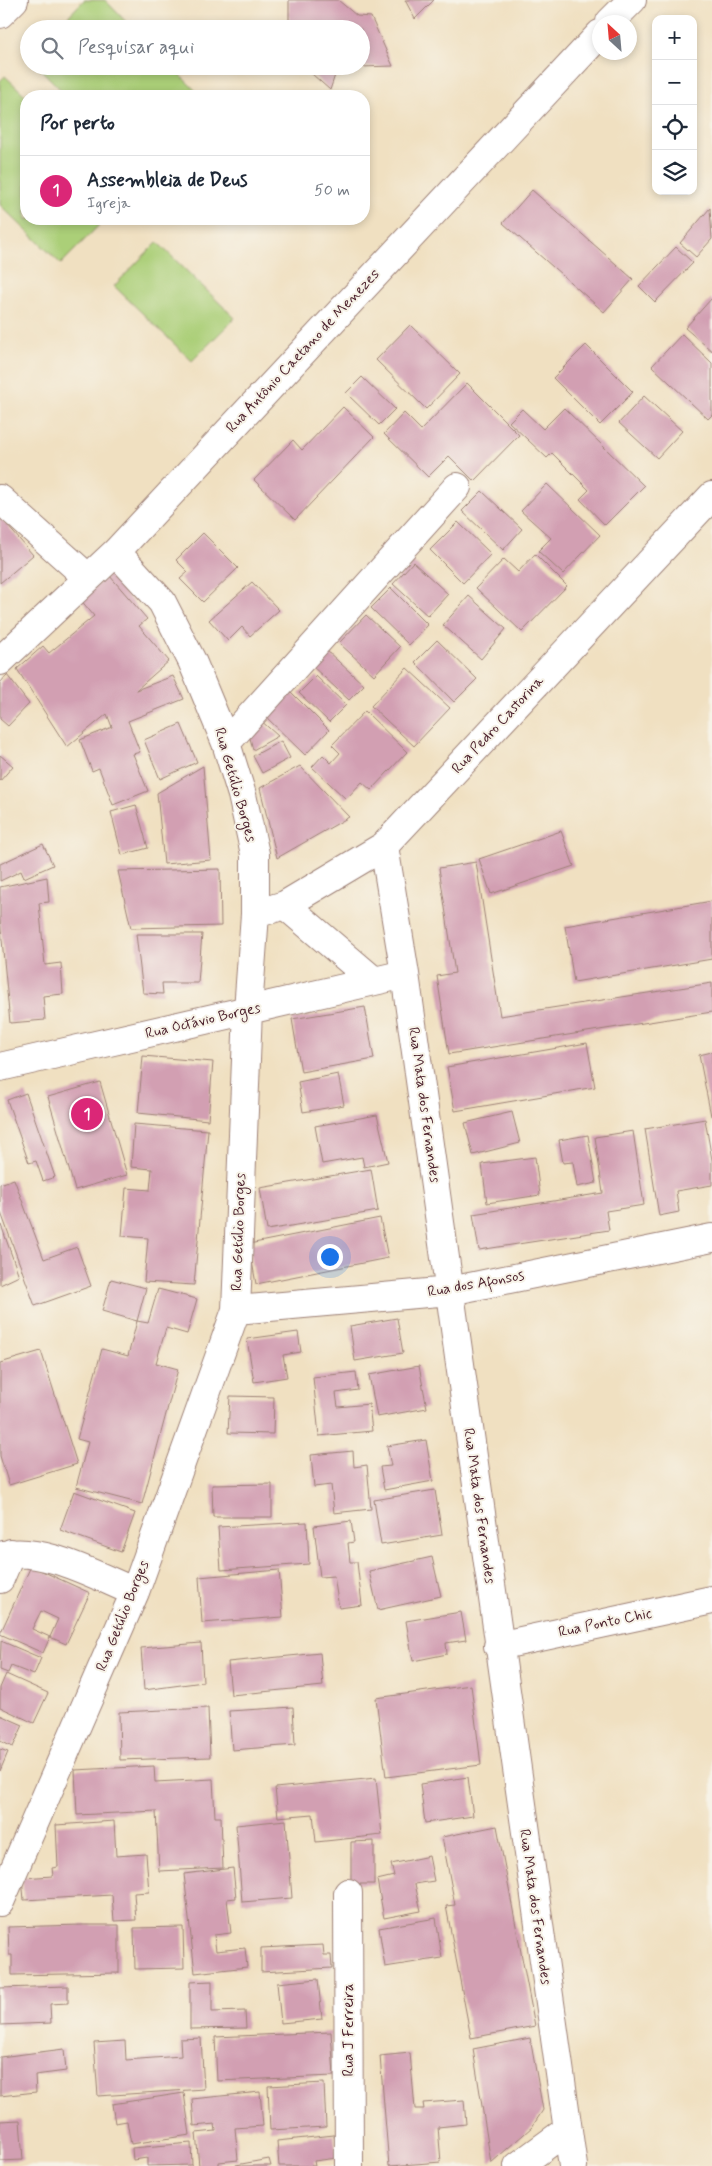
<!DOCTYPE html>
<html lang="pt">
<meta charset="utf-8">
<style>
:root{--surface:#fff;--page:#f2f2f3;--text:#1f2937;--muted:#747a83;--line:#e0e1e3;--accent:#db2777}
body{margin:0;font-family:Mynerve,sans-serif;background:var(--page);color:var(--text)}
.controls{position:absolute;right:15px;top:15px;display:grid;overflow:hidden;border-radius:10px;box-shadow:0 2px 8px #0003}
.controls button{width:45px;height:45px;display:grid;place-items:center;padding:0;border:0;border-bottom:1px solid var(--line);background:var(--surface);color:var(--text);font:25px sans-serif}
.compass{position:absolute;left:592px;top:15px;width:45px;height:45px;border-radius:50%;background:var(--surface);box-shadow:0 2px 8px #0003;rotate:334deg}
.you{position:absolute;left:329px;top:1256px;width:18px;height:18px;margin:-12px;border:4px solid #fff;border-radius:50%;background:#1a73e8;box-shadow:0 0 0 8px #1a73e833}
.badge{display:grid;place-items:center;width:32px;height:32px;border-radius:50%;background:var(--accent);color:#fff;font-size:16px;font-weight:700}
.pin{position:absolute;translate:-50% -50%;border:2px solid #fff;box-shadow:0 1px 5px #0006}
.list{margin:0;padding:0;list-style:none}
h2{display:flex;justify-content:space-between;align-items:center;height:65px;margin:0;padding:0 20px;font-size:21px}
h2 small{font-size:16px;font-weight:400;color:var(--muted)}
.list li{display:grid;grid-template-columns:32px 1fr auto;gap:15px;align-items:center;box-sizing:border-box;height:70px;padding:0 20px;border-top:1px solid var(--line)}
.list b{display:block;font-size:19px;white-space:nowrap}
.list p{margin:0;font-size:16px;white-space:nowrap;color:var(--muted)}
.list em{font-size:16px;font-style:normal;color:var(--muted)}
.icon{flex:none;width:28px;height:28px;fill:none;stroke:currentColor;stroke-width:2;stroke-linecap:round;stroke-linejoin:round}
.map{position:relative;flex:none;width:712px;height:2166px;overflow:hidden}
.search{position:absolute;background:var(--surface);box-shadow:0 2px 8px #0003;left:20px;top:20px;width:350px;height:55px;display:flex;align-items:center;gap:12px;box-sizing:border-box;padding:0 18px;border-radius:28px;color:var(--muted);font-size:19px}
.panel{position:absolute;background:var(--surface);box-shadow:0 2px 8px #0003;left:20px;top:90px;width:350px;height:135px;border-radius:20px}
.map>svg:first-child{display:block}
</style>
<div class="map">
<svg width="712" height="2166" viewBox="0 0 712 2166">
<rect width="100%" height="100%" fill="#f7f3e8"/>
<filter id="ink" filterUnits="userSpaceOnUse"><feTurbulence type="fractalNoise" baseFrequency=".02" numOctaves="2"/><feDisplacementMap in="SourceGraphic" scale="10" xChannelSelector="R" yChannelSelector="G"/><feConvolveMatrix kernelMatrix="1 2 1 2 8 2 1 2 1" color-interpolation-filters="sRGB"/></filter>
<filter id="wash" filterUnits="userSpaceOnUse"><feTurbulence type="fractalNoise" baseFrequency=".0096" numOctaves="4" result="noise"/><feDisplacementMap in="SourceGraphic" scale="20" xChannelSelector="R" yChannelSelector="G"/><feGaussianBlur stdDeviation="1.12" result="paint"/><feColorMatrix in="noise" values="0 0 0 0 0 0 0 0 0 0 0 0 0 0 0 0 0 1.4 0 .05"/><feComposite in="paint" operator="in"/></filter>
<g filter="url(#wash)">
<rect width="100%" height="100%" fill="#f0e0c1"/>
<path fill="#abcf78" stroke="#7a7752" d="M84 0H105L133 29H56Z
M37 66H171L201 96H67Z
M5 76 26 96V219H105L61 264 0 205V81Z
M157 242 235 318 192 361 114 286Z"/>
<g id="blocks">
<path fill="#d29fb2" d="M289 0H338L357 16 371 17 393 66 361 67V29H272L289 20Z
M405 0H434L415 19Z
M303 66H338L330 90Z
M532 190 633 279 604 312 503 223Z
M710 208 712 239 696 257 680 243Z
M676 247 693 263 655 302 639 286Z
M712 298V351L685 328Z
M410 325 460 374 426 409 376 360Z
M682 334 712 363V415L708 419 652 366Z
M586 345 633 392 600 425 553 378Z
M362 377 395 409 379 425 346 393Z
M467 383 519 435 474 481 449 456 428 477 384 434 404 413 421 430Z
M644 396 682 431 657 458 619 423Z
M343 407 374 437 295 520 254 480 293 440 302 450Z
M564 408 644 486 605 525 580 499 589 490 552 453 547 458 509 422 522 409 543 429Z
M547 484 600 535 563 574 538 551 551 538 521 511Z
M482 491 522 529 503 550 462 511Z
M0 517 33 555 0 583Z
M458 522 491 554 463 583 430 550Z
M203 533 238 568 203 602 180 579 188 572 176 560Z
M535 554 567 586 522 632 476 588 504 559 518 572Z
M413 562 448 594 428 616 393 584Z
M109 575 147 619 139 626 169 661 136 690 173 676 184 699 128 721 140 752 133 754 148 791 113 805 99 768 92 771 80 740 112 727 107 714 67 747 17 669 43 646 49 653 94 616 80 599Z
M252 582 279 610 250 636 242 627 228 641 209 620Z
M391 588 428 625 409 645 371 608Z
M469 596 506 629 481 659 443 625Z
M366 615 400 647 374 675 339 643Z
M437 640 477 679 454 702 415 662Z
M326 650 364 685 349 700 312 666Z
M407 668 450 708 414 746 371 706Z
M7 675 29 704 8 726 0 719V683Z
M316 676 346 705 329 722 299 693Z
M287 688 329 730 305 755 262 713Z
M365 711 407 752 371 790 362 782 346 799 312 767 323 755 331 763 340 753 332 745Z
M259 719 278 736 253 750 248 730Z
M181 724 197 762 160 779 144 740Z
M281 741 290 758 262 773 253 756Z
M0 755 13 766 0 781Z
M203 766 211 860 164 864 157 793Z
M300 766 349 817 277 858 260 788Z
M136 805 148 848 122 855 111 812Z
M561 831 574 866 491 894 479 859Z
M43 844 53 865 24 878 21 871 0 881V864Z
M476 862 500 1016 712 983V1012L449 1054 437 976 455 973 439 868Z
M220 869 221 926 131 928 118 871Z
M47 877 49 902 39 903 45 965 61 963 63 994 43 996 45 1020 10 1023 0 919V887Z
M712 901V959L574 982 565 926Z
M136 934H202L198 983H162L163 994 143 993Z
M365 1007 374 1059 301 1072 292 1019Z
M587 1043 595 1087 455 1111 447 1067Z
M712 1052V1116H711L699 1055Z
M143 1056 213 1062 208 1120 138 1113Z
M338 1074 344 1105 303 1112 298 1082Z
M100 1082 127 1175 75 1190 48 1097Z
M26 1093 55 1177 43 1181 36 1161 29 1163 7 1100Z
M512 1112 520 1143 473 1155 465 1123Z
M377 1115 388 1162 364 1167 362 1157 322 1164 315 1126Z
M705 1119 712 1160V1185L676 1191 679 1212 659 1216 645 1129Z
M134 1124 208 1130 194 1285 144 1282 148 1238 122 1236 126 1188 150 1190 152 1169 131 1167Z
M633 1131 644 1205 606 1211 609 1230 479 1250 473 1214 603 1193 595 1137Z
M588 1135 596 1183 577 1187 573 1162 563 1163 559 1140Z
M535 1157 540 1195 487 1203 482 1164Z
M371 1169 378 1211 267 1230 260 1188Z
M14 1179 44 1259 77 1247 91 1286 35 1306 0 1210V1184Z
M380 1218 388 1258 256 1284 249 1244Z
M0 1222 19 1276 0 1285Z
M111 1279 146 1288 137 1321 102 1311Z
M158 1289 197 1299 187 1334 166 1328 156 1363 178 1369 142 1504 76 1487 88 1442 77 1439 102 1349 128 1356 137 1321 148 1323Z
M397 1318 403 1353 355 1361 350 1326Z
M298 1332 301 1352 283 1355 287 1377 254 1382 247 1339Z
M41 1351 77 1464 9 1485 0 1456V1363Z
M419 1366 427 1408 377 1417 369 1375Z
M356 1372 358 1390 336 1393 338 1407 369 1404 372 1431 319 1436 313 1377Z
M230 1396 274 1397 273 1434 228 1433Z
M426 1440 433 1481 384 1490 380 1467 391 1466 387 1446Z
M353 1451 354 1467 367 1465 371 1509 334 1513 331 1485 314 1487 311 1455Z
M272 1484V1517H213L212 1485Z
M435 1490 442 1535 381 1545 374 1500Z
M74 1491 135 1513 121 1552 60 1530Z
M351 1521 354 1542 348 1543 350 1562H357L362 1605 339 1608 334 1576 320 1577 314 1526Z
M307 1522 309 1564 221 1570 218 1527Z
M432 1557 441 1596 378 1610 369 1571Z
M31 1566 90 1593 66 1644 50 1637 58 1619 41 1611 32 1629 50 1637 43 1653 0 1634Z
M279 1570 283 1617 202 1623 199 1577Z
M461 1612 466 1640 446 1643 447 1654 413 1661 406 1621Z
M1 1641 41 1658 34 1675 11 1666 8 1673 0 1670Z
M201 1643 203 1682 144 1690 141 1648Z
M320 1653 323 1686 231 1695 228 1662Z
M6 1674 48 1693 34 1723 0 1707V1688Z
M471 1685 481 1765 386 1777 376 1698Z
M293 1707 295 1745 232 1750 229 1711Z
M208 1708 210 1757 120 1760 119 1712Z
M0 1715 23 1725 13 1747 0 1741Z
M0 1749 8 1752 0 1771Z
M154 1766 155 1782 213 1779 215 1817H221L223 1868 159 1871 156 1811 77 1815 75 1770Z
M468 1777 473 1816 425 1823 420 1784Z
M376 1778 382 1835 316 1842 313 1814 278 1817 275 1788Z
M286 1820 292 1898 242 1902 236 1825Z
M114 1821 116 1856 146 1854 149 1892 134 1893 136 1920 114 1921 112 1895 24 1900 22 1878 53 1876 52 1868 58 1867 56 1825Z
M497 1826 535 2026 471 2038 446 1906 455 1905 442 1837Z
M374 1841V1884H351V1842Z
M429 1856 434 1881 415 1884 421 1911 384 1918 377 1880 394 1876 391 1864Z
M233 1868 236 1898 227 1899 231 1933 214 1935 216 1951 245 1948 247 1967 195 1973 184 1874Z
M436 1918 442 1958 385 1967 379 1928Z
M82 1925H119V1973L12 1975V1955H9L8 1927Z
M183 1927 184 1968 135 1969 134 1928Z
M323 1945 324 1955H331L332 1968 261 1972V1948Z
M318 1979 322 2019 281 2023 277 1983Z
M212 1981V2012L245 2011 246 2028 190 2029V1982Z
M68 1986V2003L50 2004 51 2023 0 2025V1988Z
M331 2032 334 2076 217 2081 215 2037Z
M201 2038 204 2089 98 2096 94 2043 125 2041 126 2060 181 2056 180 2039Z
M530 2038 543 2110 532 2127 491 2163 473 2049Z
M64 2049 66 2071 35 2075 36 2092 0 2096V2057Z
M410 2053 415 2109H424L423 2103 464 2100 466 2124 438 2127 441 2162 389 2166 380 2056Z
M324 2083 326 2127 270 2130 268 2086Z
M260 2092 263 2126 235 2128 238 2160 219 2162V2166H199L196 2133 216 2131 215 2124 194 2126 192 2099Z
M184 2093 190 2135 131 2144 127 2121 115 2123 112 2104Z
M20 2120 23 2160 0 2161V2121Z
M334 2135 337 2158 314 2161 315 2166H279L277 2141Z
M191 2143 192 2165 147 2166V2158L133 2160 132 2148Z
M269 2159 271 2166H236V2165Z"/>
</g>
</g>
<g filter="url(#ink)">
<use href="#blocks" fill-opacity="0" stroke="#9d8076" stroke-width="1"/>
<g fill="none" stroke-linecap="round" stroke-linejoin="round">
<g stroke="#9d8076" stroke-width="30">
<path id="street" d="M0 14 14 0
M610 22 632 0
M0 499 87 577
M0 661 116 552 600 34
M226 743 457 487
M384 846 405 974 573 2166
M285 905 374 981
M255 914 285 905 384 846 712 496
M0 1067 405 974
M236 1310 450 1291 712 1238
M0 1556C40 1544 98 1577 135 1592
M0 1579 11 1553
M498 1646 712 1600
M348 1893 349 2166
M0 1902 135 1592 236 1310 248 1010 255 914V854L242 795 226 743 192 661 162 602 116 552
M518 2166 567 2130"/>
</g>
<use href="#street" stroke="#fff" stroke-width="28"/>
</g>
</g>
<g text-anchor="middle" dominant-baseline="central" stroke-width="4" stroke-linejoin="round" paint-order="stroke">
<g font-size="15" fill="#4a1f2b" stroke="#f7f3e8">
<text transform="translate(303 351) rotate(-47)">Rua Antônio Caetano de Menezes</text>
<text transform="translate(498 725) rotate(-47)">Rua Pedro Castorina</text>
<text transform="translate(235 785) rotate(74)">Rua Getúlio Borges</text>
<text transform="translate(203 1021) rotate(-13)">Rua Octávio Borges</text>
<text transform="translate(424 1105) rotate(82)">Rua Mata dos Fernandes</text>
<text transform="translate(239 1232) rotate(-88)">Rua Getúlio Borges</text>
<text transform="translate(476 1284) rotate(-10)">Rua dos Afonsos</text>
<text transform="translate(479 1506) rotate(82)">Rua Mata dos Fernandes</text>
<text transform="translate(123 1616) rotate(-68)">Rua Getúlio Borges</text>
<text transform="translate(605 1623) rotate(-12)">Rua Ponto Chic</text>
<text transform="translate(535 1907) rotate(82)">Rua Mata dos Fernandes</text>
<text transform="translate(349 2030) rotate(-90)">Rua J Ferreira</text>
</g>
</g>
</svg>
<div class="controls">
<button>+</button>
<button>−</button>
<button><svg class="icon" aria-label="locate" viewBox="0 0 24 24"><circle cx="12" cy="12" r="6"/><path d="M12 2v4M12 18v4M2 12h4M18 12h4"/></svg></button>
<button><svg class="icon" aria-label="layers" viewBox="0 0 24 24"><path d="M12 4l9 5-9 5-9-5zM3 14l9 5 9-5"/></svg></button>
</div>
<svg class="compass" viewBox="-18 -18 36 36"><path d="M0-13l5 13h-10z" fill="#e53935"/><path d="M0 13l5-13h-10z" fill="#747a83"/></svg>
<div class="you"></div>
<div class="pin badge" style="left:87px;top:1114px">1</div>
<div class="search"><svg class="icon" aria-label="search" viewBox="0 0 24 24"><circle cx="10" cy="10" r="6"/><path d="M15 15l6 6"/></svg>Pesquisar aqui</div>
<section class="panel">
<h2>Por perto<small></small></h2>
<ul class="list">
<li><span class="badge">1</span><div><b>Assembleia de Deus</b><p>Igreja</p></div><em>50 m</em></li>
</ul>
</section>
</div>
